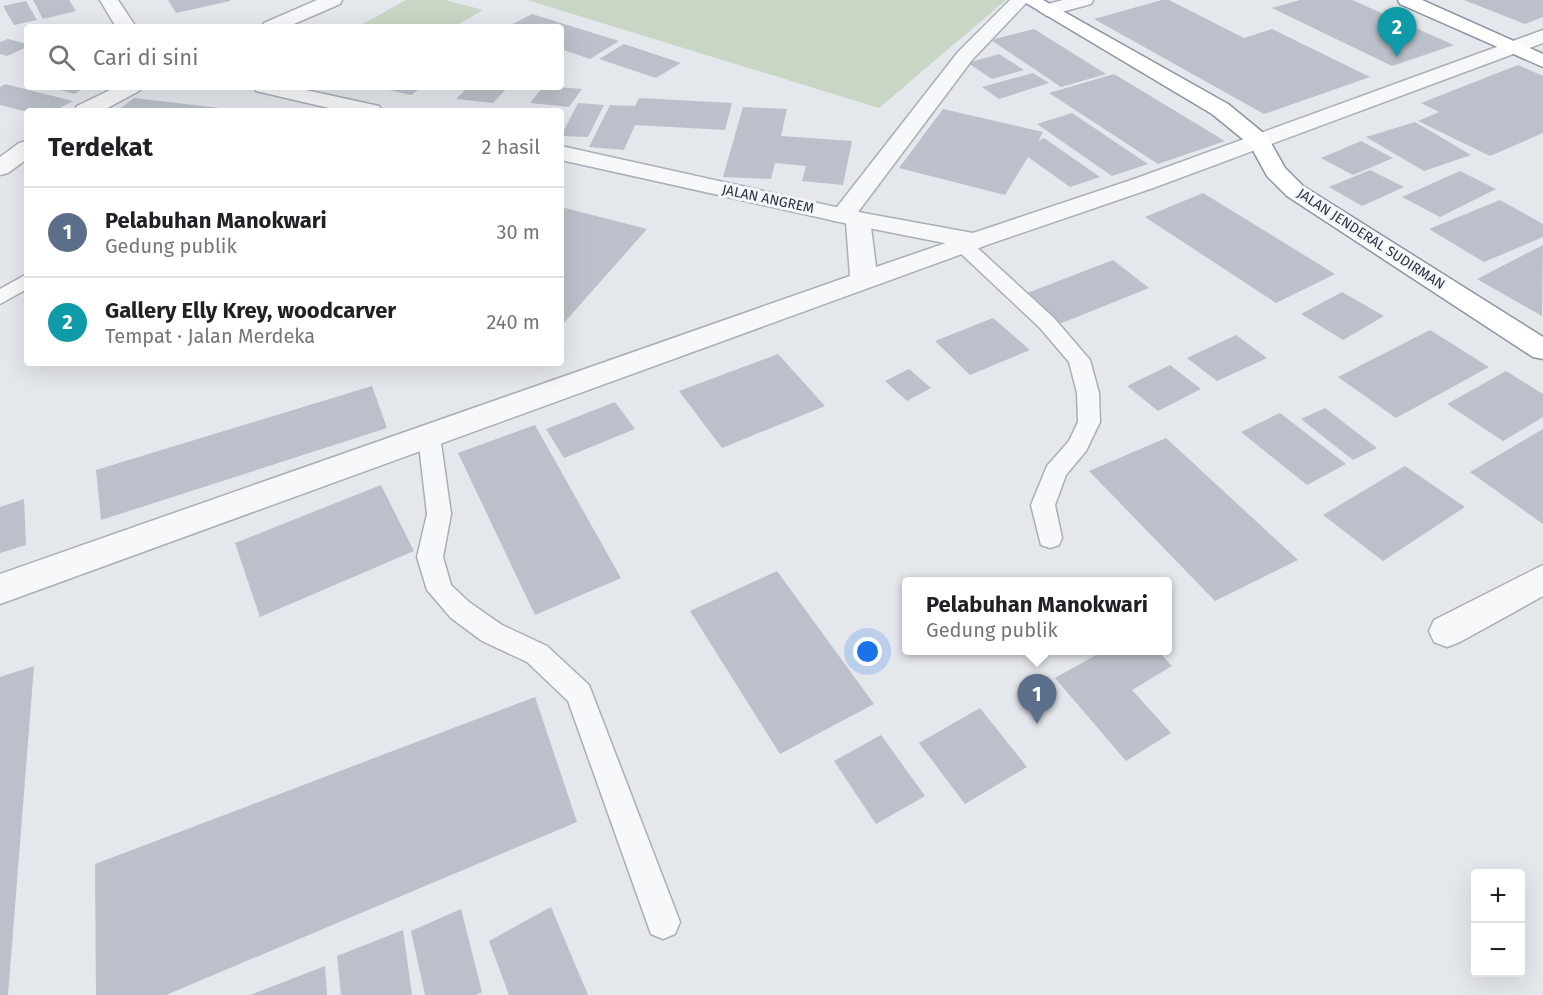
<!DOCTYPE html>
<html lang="id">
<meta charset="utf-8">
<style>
:root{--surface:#fff;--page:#f6f6f6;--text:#202124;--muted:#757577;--line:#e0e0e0;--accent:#ea580c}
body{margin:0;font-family:"Fira Sans",sans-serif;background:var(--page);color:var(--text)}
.controls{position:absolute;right:18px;bottom:18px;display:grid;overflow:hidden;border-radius:6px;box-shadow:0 6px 24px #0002}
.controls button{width:54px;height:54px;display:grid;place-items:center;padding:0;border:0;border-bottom:2px solid var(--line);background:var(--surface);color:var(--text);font:30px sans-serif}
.you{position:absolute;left:868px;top:652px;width:21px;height:21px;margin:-15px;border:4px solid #fff;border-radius:50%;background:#1a73e8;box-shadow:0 0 0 9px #1a73e833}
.badge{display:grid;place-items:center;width:39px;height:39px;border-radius:50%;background:var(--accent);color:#fff;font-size:20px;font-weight:700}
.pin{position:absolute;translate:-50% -50px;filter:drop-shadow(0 2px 3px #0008)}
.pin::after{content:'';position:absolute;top:32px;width:21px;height:18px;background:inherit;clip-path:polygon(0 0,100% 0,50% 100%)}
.popup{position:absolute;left:902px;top:577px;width:270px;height:78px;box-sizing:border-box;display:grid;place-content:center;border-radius:6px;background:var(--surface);filter:drop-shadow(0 2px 4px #0005);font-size:20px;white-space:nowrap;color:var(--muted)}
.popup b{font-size:22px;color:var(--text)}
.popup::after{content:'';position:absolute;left:50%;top:100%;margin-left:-12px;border:12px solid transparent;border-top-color:var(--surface)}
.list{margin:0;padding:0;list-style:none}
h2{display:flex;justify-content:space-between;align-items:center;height:78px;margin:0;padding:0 24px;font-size:26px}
h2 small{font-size:20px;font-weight:400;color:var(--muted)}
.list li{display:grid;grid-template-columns:39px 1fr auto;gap:18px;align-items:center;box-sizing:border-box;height:90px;padding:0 24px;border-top:2px solid var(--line)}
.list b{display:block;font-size:22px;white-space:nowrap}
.list p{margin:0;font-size:20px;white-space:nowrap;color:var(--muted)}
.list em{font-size:20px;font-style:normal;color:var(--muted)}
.icon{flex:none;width:33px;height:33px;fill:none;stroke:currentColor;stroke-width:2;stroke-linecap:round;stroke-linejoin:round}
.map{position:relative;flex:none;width:1543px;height:995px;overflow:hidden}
.search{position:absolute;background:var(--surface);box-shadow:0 6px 24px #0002;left:24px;top:24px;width:540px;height:66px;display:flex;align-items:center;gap:15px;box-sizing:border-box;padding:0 21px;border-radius:6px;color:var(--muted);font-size:22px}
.panel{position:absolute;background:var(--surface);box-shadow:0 6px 24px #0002;left:24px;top:108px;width:540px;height:258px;border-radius:6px}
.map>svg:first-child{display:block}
</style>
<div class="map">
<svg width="1543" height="995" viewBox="0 0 1543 995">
<rect width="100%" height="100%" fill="#e4e7ec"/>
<path fill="#c9d6c5" d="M406 0H445L483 10 454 27H357Z
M527 0H1006L879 108Z"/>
<path fill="#bbc0ca" d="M33 0H69L76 11 43 19Z
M168 0H230V1L176 13Z
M1162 0H1169L1244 38 1272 29 1370 77 1264 114 1094 19Z
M1300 0H1352L1454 45 1392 66 1272 8Z
M1464 0H1543V17L1525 24Z
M26 1 37 20 14 25 3 6Z
M532 14 619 41 590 59 561 49V27H507Z
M1034 29 1106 74 1061 87 991 40Z
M8 39 27 44V47L7 56 0 54V42Z
M624 44 681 63 656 78 599 59Z
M999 54 1024 70 992 79 968 63Z
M1518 65 1543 76V133L1490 156 1418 121 1439 112 1421 103Z
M1033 73 1049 83 999 99 982 87Z
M1114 74 1225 141 1158 164 1049 93Z
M5 84 73 101 54 111 27 112 0 105V87Z
M50 87H87L74 94Z
M393 87H422L411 95 389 90Z
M468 87H508L493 103 456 99Z
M543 87H558L582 89 569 107 530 103Z
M134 98 220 108 217 111H117Z
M639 98 732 103 725 130 635 125 624 150 589 147 610 105 635 106Z
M578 103 604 105 588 137 561 136Z
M743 107 787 109 781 136 852 141 843 185 802 181 806 166 775 163 771 179 723 177Z
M943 109 1043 132 1038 141 1044 138 1100 177 1070 187 1028 157 1005 195 899 168Z
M1072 113 1148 164 1112 176 1037 124Z
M1415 122 1471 155 1424 171 1366 137Z
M1361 141 1393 158 1353 175 1321 158Z
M1370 170 1404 187 1362 206 1329 187Z
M1460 171 1496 189 1440 217 1402 197Z
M1203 193 1335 274 1276 303 1145 217Z
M1500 200 1543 224V237L1484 262 1429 229Z
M561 207 647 229 563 324H561Z
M1543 245 1542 316 1477 279Z
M1113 260 1149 288 1057 325 1022 295Z
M1342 292 1384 316 1343 340 1301 314Z
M993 318 1030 350 970 375 935 341Z
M1430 330 1489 367 1396 418 1338 377Z
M1236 335 1267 358 1217 381 1187 358Z
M778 354 825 406 722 448 679 391Z
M1170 365 1201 389 1158 411 1127 386Z
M909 369 931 388 907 401 885 381Z
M1506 371 1543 394V417L1503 441 1447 404Z
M372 386 387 428 101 520 96 470Z
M615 402 635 429 564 458 546 429Z
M1325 408 1377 448 1353 460 1301 419Z
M1280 413 1346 464 1307 485 1241 432Z
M535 425 621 578 535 615 458 453Z
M1543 429V524L1470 472Z
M1166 438 1298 560 1215 601 1089 471Z
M1405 466 1465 507 1383 561 1323 515Z
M381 485 414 551 260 617 235 543Z
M24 499 26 545 0 553V507Z
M777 571 874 704 780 754 690 611Z
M1105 650H1157L1172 666 1132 690 1171 733 1126 761 1055 678Z
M34 666 8 995H0V677Z
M535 697 577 822 166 995H96L95 864Z
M980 708 1027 767 965 804 919 743Z
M881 735 925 796 876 824 834 761Z
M551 907 588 995H509L489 941Z
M461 909 482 992 476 995H425L411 931Z
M403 930 412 995H341L337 956Z
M325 966 327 995H250Z"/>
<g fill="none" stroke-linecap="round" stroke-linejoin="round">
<g stroke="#a9aeb7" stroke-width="3">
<path id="service" d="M963 239 970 241 1054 318 1090 360 1099 393 1100 422 1086 451 1066 475 1055 505 1062 538 1059 545 1050 548 1041 545 1031 505 1047 466 1069 441 1078 422 1077 393 1069 362 1040 328 956 249 954 245Z
M27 274V289L0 304V289Z
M429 428 437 430 440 436 451 514 443 557 451 585 469 602 502 625 547 646 589 685 680 922 675 934 663 939 651 934 568 701 527 662 482 641 451 618 427 590 417 557 427 514 418 436 421 430Z"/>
</g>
<g stroke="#a9aeb7" stroke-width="3">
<path id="minor" d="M1010 0H1029L972 60 858 212 867 214 870 219 876 267 975 233 984 236 988 241 984 246 0 604V574L850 276 846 222 833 221 830 216 958 52Z
M1063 0H1093L1091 4 1047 16 1038 10 1040 6Z
M116 87H142L139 91 102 111H74L77 106Z
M27 141V159L8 173 0 175V157L19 143Z
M1543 565V596L1460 642 1447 647 1434 642 1429 631 1434 620Z"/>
</g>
<g stroke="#a9aeb7" stroke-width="3">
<path id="tertiary" d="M100 0H118L136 27H116Z
M317 0H342L340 4 287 27H261L264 23Z
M1543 30V43L1153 188 975 249 858 226 561 160V146L858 212 973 233 1137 178Z
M253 87H292L379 106 382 111H342L256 91Z"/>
</g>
<g stroke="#8b94a3" stroke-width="3">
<path id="trunk" d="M1021 0H1043L1228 104 1267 136 1285 168 1303 186 1543 337V359L1533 357 1287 196 1267 176 1250 145 1212 114Z
M1398 0H1422L1543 54V67L1400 4Z"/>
</g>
<use href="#service" fill="#f7f8fa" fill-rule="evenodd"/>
<use href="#minor" fill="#f7f8fa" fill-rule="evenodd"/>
<use href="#tertiary" fill="#f7f8fa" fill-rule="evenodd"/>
<use href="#trunk" fill="#fff" fill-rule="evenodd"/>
</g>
<g text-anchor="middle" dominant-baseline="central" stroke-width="6" stroke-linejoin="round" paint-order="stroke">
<g font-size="14" fill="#2b3445" stroke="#f4f6f9">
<text transform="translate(768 199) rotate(12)">JALAN ANGREM</text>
<text transform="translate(1371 239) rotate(33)">JALAN JENDERAL SUDIRMAN</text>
</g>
</g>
</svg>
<div class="controls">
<button>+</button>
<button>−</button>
</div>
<div class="you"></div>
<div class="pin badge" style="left:1037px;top:724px;background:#5c6f8a">1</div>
<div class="popup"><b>Pelabuhan Manokwari</b>Gedung publik</div>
<div class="pin badge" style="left:1397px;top:57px;background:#0f9aa8">2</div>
<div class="search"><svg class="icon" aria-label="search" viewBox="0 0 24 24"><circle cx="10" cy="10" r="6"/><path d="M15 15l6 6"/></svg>Cari di sini</div>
<section class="panel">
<h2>Terdekat<small>2 hasil</small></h2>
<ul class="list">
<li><span class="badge" style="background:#5c6f8a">1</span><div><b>Pelabuhan Manokwari</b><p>Gedung publik</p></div><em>30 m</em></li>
<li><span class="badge" style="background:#0f9aa8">2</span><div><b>Gallery Elly Krey, woodcarver</b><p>Tempat · Jalan Merdeka</p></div><em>240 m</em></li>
</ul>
</section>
</div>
